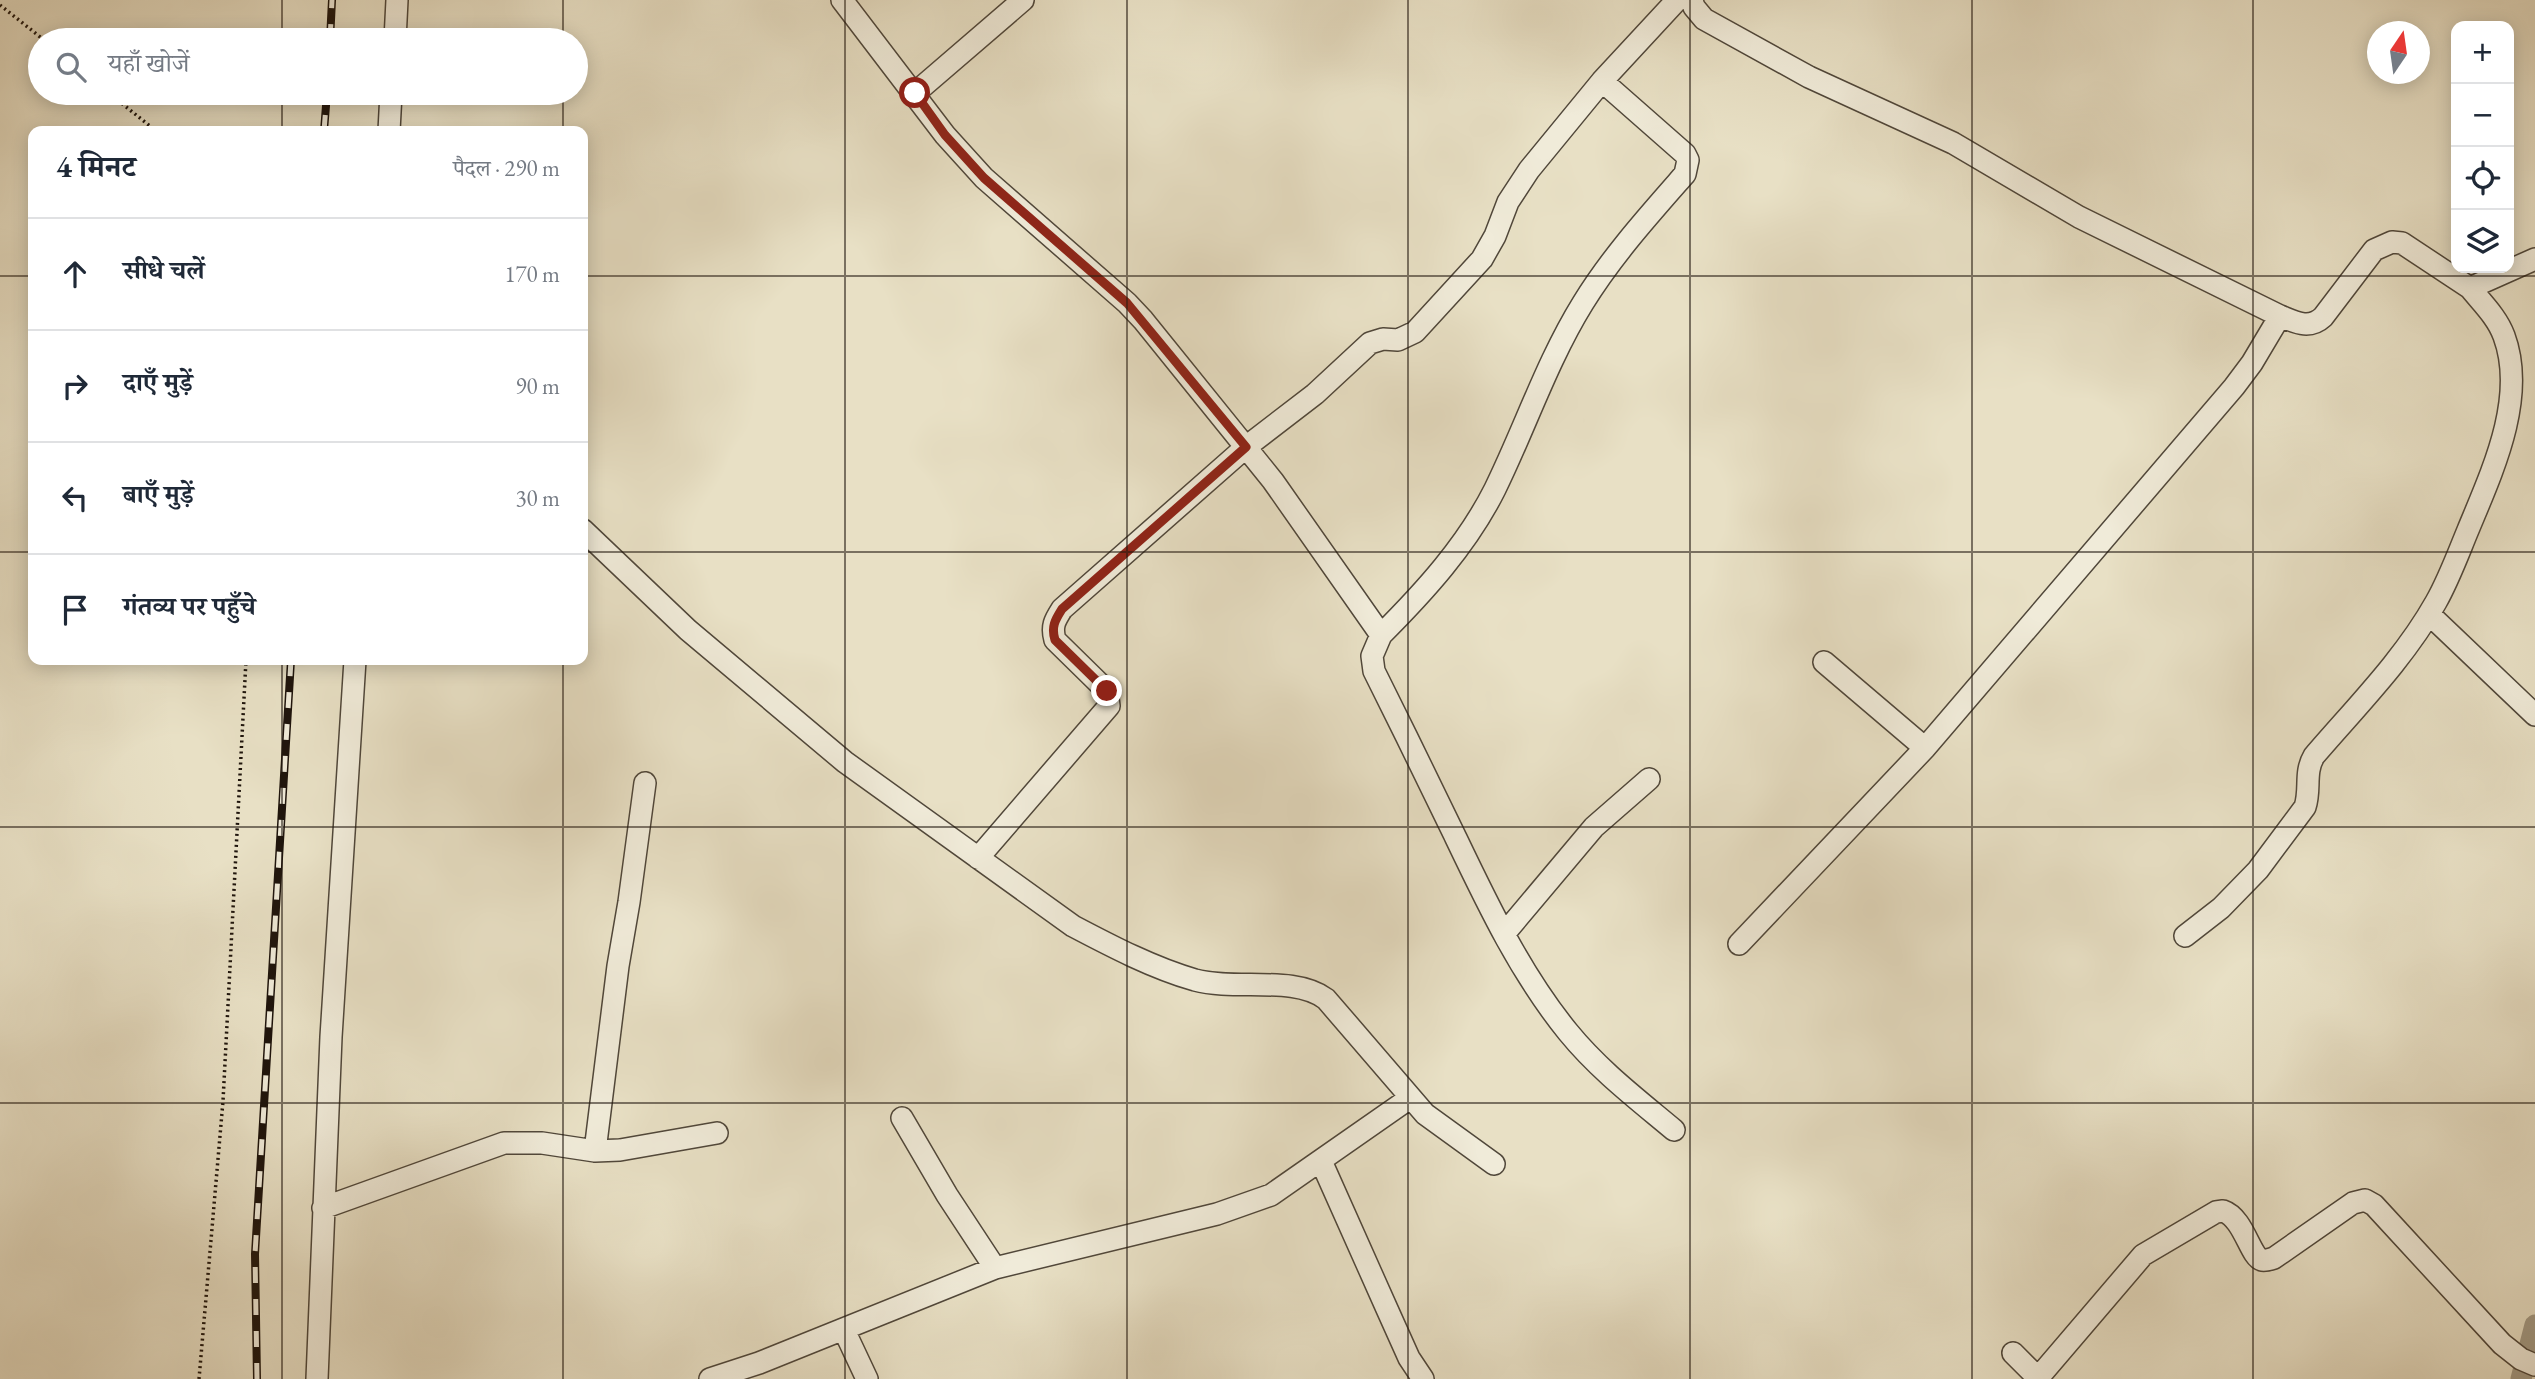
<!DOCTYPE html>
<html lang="hi">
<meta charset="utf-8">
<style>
:root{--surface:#fff;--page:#f2f2f3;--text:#1f2937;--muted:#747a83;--line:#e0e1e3}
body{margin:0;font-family:"EB Garamond","Noto Serif Devanagari",serif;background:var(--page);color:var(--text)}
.controls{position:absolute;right:21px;top:21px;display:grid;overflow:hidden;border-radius:14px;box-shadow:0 4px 18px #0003}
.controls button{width:63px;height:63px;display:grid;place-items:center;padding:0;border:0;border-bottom:2px solid var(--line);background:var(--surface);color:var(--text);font:35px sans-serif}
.compass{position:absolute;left:2367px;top:21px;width:63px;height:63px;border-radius:50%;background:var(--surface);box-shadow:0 4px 18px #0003;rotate:13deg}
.stop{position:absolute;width:21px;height:21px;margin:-16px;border:5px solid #8f2418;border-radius:50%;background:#fff}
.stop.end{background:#8f2418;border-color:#fff;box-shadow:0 2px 7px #0008}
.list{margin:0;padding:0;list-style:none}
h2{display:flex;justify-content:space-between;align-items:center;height:91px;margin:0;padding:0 28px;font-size:30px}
h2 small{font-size:23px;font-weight:400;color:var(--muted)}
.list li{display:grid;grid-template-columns:46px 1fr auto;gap:21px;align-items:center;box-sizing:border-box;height:112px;padding:0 28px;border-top:2px solid var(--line)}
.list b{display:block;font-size:26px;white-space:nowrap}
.list em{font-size:23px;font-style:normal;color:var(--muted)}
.icon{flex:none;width:38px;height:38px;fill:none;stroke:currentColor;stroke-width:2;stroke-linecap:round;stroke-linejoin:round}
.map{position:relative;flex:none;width:2535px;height:1379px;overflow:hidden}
.search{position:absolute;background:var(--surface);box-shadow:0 4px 18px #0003;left:28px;top:28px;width:560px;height:77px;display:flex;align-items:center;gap:18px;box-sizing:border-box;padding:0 24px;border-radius:38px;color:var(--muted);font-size:26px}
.panel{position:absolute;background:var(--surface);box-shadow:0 4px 18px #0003;left:28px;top:126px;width:560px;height:539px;border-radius:14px}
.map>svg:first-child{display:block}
</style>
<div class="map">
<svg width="2535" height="1379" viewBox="0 0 2535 1379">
<rect width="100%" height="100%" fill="#e8e0c5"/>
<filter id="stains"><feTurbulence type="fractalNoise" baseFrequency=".00286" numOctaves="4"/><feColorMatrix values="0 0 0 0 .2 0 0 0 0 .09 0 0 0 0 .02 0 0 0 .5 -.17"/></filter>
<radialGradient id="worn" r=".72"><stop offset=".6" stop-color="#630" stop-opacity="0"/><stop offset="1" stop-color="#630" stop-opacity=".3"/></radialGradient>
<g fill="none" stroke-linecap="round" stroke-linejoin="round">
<path stroke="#a39b86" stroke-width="21" d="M2521 1379 2535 1325"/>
<g stroke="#50473a" stroke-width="24">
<path id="minor" d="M842 0 945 135 984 178 1127 303 1143 320 1273 481 1381 635 1372 656 1374 671C1401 725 1428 780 1454 834 1487 903 1520 973 1568 1032 1599 1070 1637 1099 1674 1130
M1692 0 1694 7 1704 19 1809 77 1953 143 2079 217 2280 316C2295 322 2309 330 2323 317L2374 250 2392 242 2402 243 2470 288 2535 259
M395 40 397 0
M915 93 1023 0
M389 131 391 93
M583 530 688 630 845 762 1073 926C1111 946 1153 968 1195 980 1237 991 1294 975 1326 999L1425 1114 1494 1164
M2429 614 2535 715
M1381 635C1424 592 1467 545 1495 489 1525 428 1547 361 1583 303 1612 256 1649 215 1685 174L1688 160 1685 154 1602 81
M1824 662 1925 748
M978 858 1109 706 1107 691 1055 640C1051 626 1055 620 1062 609L1246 447 1315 394 1370 343 1383 339 1398 340 1415 332 1482 259 1495 236 1508 202 1529 170 1602 81 1677 0
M1504 934 1594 827 1649 779
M2185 936 2221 908 2258 870 2305 807C2311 789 2304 773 2314 756 2356 707 2404 659 2436 602 2449 579 2458 554 2468 530 2492 472 2527 398 2504 336 2497 317 2482 303 2470 288
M1739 944 1925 748 2234 387 2252 363 2280 316
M902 1118 947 1195 995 1268
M595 1151 618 966 629 902 645 783
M1321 1161 1387 1309 1409 1358 1423 1379
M323 1208 504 1143H542L595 1151 620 1150 717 1133
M844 1330 867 1379
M2013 1353 2039 1379
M2038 1378 2143 1255 2216 1212 2223 1211C2244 1218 2250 1257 2262 1260 2265 1261 2271 1259 2274 1258L2353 1203 2365 1200 2374 1205 2502 1344 2521 1359 2535 1365
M317 1379 331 1037 355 660
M710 1379 759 1363 995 1268 1217 1214 1271 1195 1410 1098"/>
</g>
<path stroke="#1e140c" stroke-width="3.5" stroke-dasharray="2 3.5" stroke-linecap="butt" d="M0 5 44 40
M109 93 156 131
M199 1379 223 1101 246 660"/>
<use href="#minor" stroke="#f0ebd9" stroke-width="21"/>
<g stroke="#1e140c" stroke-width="8">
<path id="rail" d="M330 40 332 0
M324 131 327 93
M257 1379 255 1254 291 660"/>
</g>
<use href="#rail" stroke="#f0ebd9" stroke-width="5" stroke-dasharray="16" stroke-linecap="butt"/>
</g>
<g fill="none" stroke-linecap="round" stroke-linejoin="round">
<path stroke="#8f2418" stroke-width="9" d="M915 93 945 135 984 178 1127 303 1246 447 1062 609C1055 620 1051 627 1055 640L1107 691"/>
</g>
<path fill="none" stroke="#1e140c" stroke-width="2" stroke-opacity="0.55" d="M282 0V40M563 0V40M845 0V1379M1127 0V1379M1408 0V1379M1690 0V1379M1972 0V1379M2253 0V1379M282 93V131M563 93V131M0 276H33M583 276H2535M0 552H33M583 552H2535M282 660V1379M563 660V1379M0 827H2535M0 1103H2535"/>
<rect width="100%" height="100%" filter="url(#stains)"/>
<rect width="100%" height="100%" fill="url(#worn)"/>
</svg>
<div class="controls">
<button>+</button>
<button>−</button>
<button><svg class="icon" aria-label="locate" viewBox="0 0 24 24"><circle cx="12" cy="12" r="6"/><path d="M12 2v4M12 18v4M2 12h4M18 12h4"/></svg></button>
<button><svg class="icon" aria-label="layers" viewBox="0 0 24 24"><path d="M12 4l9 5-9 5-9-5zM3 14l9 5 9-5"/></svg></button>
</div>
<svg class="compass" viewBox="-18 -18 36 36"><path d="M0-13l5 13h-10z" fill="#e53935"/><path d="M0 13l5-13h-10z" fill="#747a83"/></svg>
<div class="stop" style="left:915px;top:93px"></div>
<div class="stop end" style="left:1107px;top:691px"></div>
<div class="search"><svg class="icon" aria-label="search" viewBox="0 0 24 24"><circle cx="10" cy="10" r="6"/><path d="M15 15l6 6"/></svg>यहाँ खोजें</div>
<section class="panel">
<h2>4 मिनट<small>पैदल · 290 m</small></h2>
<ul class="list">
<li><svg class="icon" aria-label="ahead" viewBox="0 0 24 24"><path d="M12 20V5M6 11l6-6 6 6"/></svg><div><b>सीधे चलें</b></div><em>170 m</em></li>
<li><svg class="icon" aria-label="right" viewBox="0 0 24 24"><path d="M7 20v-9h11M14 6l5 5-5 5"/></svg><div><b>दाएँ मुड़ें</b></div><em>90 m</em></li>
<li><svg class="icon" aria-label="left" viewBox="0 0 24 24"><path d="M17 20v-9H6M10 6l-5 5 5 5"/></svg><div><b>बाएँ मुड़ें</b></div><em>30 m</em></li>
<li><svg class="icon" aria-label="arrive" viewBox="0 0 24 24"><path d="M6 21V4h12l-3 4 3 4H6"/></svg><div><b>गंतव्य पर पहुँचे</b></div></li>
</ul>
</section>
</div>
